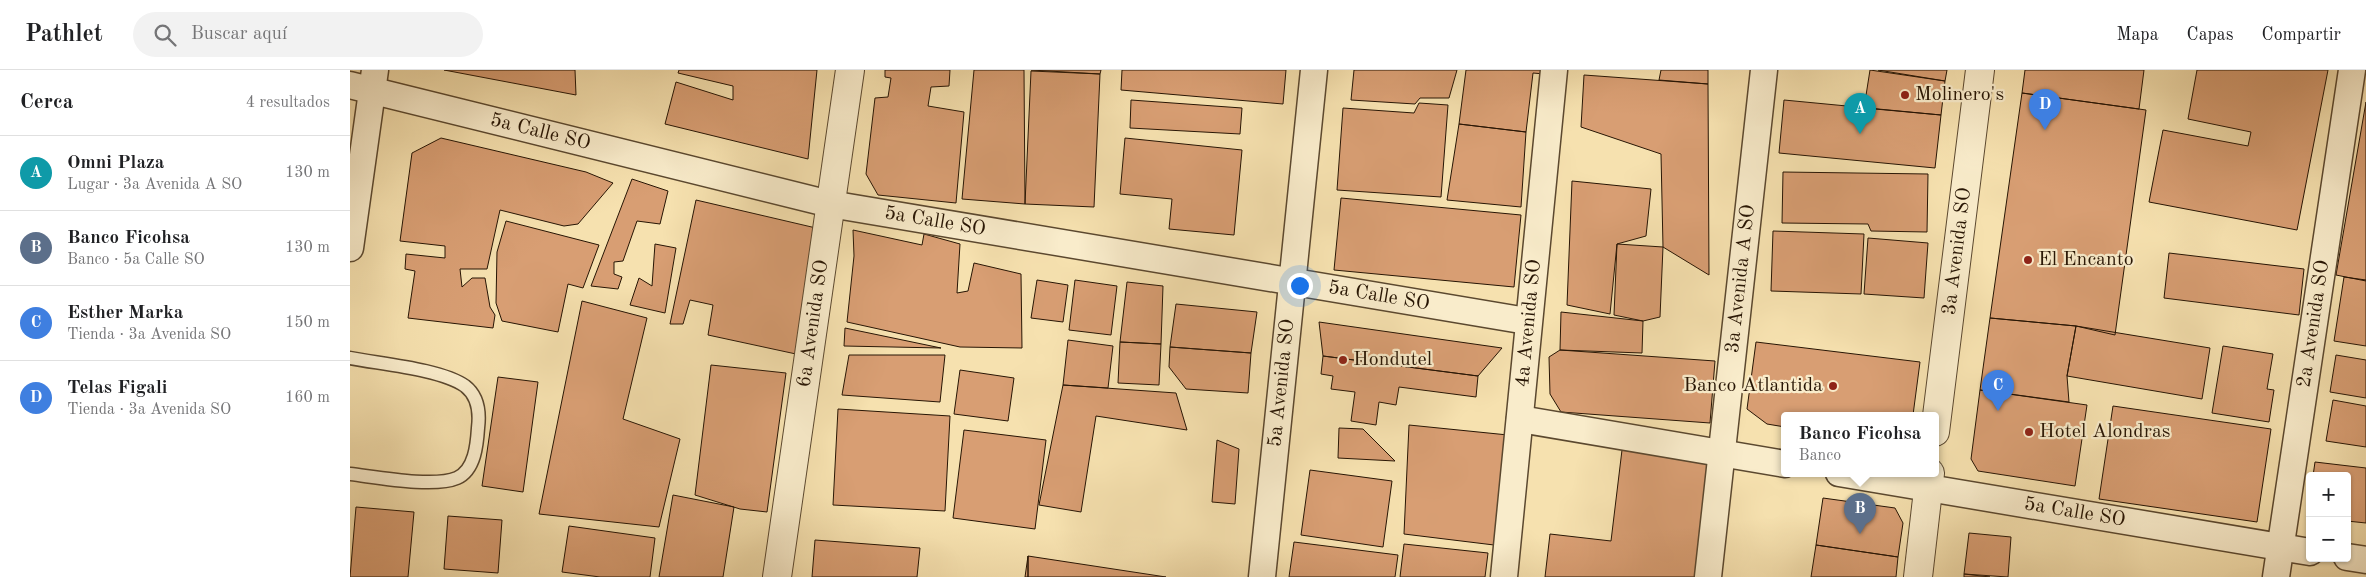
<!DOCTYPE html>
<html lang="es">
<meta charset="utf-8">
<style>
:root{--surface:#fff;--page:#f2f2f2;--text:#202124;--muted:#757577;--line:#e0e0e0;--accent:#8f2418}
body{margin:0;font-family:"Old Standard TT",serif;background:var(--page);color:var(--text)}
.controls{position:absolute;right:15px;bottom:15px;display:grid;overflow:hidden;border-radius:5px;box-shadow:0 1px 4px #0004}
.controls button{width:45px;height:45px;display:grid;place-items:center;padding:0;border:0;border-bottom:1px solid var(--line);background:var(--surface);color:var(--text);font:25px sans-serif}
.you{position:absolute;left:949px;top:215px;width:18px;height:18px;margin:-12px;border:4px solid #fff;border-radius:50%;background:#1a73e8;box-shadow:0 0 0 8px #1a73e833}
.badge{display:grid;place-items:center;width:32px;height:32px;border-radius:50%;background:var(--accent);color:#fff;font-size:16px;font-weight:700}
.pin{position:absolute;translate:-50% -41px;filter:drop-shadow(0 1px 2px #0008)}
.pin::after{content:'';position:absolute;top:26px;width:18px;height:15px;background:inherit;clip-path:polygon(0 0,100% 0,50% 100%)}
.popup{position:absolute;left:1431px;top:342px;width:158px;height:65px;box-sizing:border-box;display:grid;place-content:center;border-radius:5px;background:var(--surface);filter:drop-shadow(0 1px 4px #0005);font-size:16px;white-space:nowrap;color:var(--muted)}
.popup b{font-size:19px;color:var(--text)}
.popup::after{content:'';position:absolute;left:50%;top:100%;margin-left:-10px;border:10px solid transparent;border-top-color:var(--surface)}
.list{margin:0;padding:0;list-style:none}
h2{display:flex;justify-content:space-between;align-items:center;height:65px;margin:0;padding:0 20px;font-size:21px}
h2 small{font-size:16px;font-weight:400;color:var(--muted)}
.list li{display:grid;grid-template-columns:32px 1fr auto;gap:15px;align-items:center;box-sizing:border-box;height:75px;padding:0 20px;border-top:1px solid var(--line)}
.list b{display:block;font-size:19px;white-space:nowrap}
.list p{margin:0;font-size:16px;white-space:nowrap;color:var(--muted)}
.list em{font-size:16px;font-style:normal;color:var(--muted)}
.icon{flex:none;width:28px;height:28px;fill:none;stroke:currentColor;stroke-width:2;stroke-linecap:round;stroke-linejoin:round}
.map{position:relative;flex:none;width:2016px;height:507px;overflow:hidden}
header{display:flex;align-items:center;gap:30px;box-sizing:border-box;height:70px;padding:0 25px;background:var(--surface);border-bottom:1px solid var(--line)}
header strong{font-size:24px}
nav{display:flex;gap:28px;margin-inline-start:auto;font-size:18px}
.search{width:350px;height:45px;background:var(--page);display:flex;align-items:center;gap:12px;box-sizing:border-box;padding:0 18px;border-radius:28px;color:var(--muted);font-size:19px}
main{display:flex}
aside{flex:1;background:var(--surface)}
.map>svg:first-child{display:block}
</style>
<header>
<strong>Pathlet</strong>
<div class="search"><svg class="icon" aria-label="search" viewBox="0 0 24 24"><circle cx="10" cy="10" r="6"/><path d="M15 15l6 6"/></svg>Buscar aquí</div>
<nav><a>Mapa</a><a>Capas</a><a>Compartir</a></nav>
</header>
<main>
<aside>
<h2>Cerca<small>4 resultados</small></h2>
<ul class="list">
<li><span class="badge" style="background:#0f9aa8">A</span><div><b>Omni Plaza</b><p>Lugar · 3a Avenida A SO</p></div><em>130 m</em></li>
<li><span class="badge" style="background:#5c6f8a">B</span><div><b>Banco Ficohsa</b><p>Banco · 5a Calle SO</p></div><em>130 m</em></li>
<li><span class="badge" style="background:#3f7fe0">C</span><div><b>Esther Marka</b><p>Tienda · 3a Avenida SO</p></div><em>150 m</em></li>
<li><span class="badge" style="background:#3f7fe0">D</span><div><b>Telas Figali</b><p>Tienda · 3a Avenida SO</p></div><em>160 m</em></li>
</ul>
</aside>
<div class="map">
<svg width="2016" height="507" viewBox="0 0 2016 507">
<rect width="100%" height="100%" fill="#f6e1af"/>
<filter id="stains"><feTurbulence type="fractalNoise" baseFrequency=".004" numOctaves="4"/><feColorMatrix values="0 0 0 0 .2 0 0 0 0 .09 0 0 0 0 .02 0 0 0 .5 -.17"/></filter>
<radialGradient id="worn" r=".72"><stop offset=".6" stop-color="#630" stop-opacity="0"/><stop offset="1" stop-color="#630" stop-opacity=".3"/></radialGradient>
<path fill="#d89e73" stroke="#271504" d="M94 0H225L226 25Z
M329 0H467L458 89 315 54 326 12 383 30V16L328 3Z
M535 0H600L599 16 581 17 578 36 614 42 606 133 528 125 516 104 525 28 538 27 541 8 535 7Z
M624 0H674L675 134 612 129Z
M681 0H751L750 4Z
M772 0H936L933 34 771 20Z
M1004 0H1107L1099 28H1070L1065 34 1001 30Z
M1116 0H1194V4L1183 3 1176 62 1109 54Z
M1311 0H1358V14L1309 10Z
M1520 0 1595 11 1591 45 1514 38Z
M1528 0H1597L1595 11Z
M1675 0H1794L1789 39 1672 23Z
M1847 0H1978L1947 160 1799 132 1813 60 1898 76 1901 62 1838 49Z
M681 1 750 4 744 137 675 134Z
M1234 5 1358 14 1359 205 1313 177 1311 84 1231 57Z
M1672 23 1796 40 1765 265 1726 256 1640 248Z
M781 30 892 38 890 64 780 58Z
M1434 30 1591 45 1585 98 1429 83Z
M2016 32V211L1986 205Z
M1069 33 1098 35 1091 127 987 120 993 38 1064 43Z
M1109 54 1176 62 1171 137 1097 130Z
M91 68 236 102 263 113 228 154 214 156 150 140 137 199H110L112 217 122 208H135L140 237 145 245 143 258 58 248 65 201 55 199 56 184 95 188V176L50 171 62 83Z
M775 68 892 80 884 165 819 159 822 129 770 124Z
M1433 102 1578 104 1577 162 1521 161 1518 154 1432 153Z
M282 109 318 121 310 154 287 151 273 191 264 192V204L272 207 268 219 241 216Z
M1222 111 1301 119 1296 166 1267 174 1260 244 1217 235Z
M991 128 1171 145 1164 217 984 200Z
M346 130 466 158 446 284 358 265 363 235 340 230 333 254H320Z
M156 151 249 175 233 218 218 214 208 262 152 251 146 233 147 182Z
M503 160 572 175 574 164 610 174 607 223 618 221 624 193 671 204 672 278 610 277 497 252 504 186Z
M1423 161 1514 164 1511 224 1421 221Z
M1518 168 1578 173 1574 228 1514 224Z
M305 174 326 178 315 243 280 235 289 208 302 216Z
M1267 174 1313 177 1310 247 1293 251 1264 245Z
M1819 183 1954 199 1949 245 1814 228Z
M1994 207 2016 210V276L1984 271Z
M687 210 718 215 713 252 681 248Z
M725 210 767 216 761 265 719 260Z
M777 212 813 216 811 274 770 272Z
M232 231 297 248 273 349 330 369 309 457 189 444Z
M826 234 907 242 901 283 820 277Z
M1211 242 1293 251 1292 283 1210 280Z
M1640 248 1726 256 1717 306 1719 332 1630 320Z
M969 252 1152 278 1128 306 973 286Z
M1726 256 1860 278 1852 329 1717 306Z
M495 258 591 278 494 276Z
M718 270 763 276 758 318 713 315Z
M770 272 811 274 809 315 768 313Z
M1406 272 1570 292 1563 345H1435V357L1417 354 1397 339Z
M1873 276 1923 284 1917 319 1924 320 1919 352 1862 343Z
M820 277 901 283 898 323 836 319 819 297Z
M1210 280 1365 291 1360 353 1211 342 1200 324 1199 287Z
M499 285H595L590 332 492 325Z
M1986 285 2016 290V328L1980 322Z
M973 286 1128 306 1126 327 1049 317 1046 335 1029 332 1026 355 1001 351 1005 322 981 319 983 306 971 304Z
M361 295 436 303 417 442 390 439 345 425Z
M610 300 664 308 658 351 604 344Z
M148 307 188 312 173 422 132 416Z
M713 315 826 323 837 360 746 346 731 442 689 435Z
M1630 320 1737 335 1725 416 1628 401 1621 389Z
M1983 330 2016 336V377L1976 371Z
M1763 336 1921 359 1907 452 1749 429Z
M488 339 600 346 595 441 483 435Z
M1059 355 1158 365 1144 475 1054 464Z
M989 358 1013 359 1045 391 988 388Z
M614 360 696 370 685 459 603 448Z
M867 370 889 379 885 434 862 432Z
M1272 380 1363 389 1350 507H1195L1200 464 1261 471Z
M1965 392 2016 398V453L1997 451V406H1963Z
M960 400 1042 411 1033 477 951 465Z
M323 425 384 437 373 507H309Z
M1473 428 1545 438 1553 453 1548 487 1466 475Z
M6 437 64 442 58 507H0Z
M98 446 152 450 148 503 94 499Z
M219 456 305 468 300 507H250L212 502Z
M1619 463 1661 467 1658 507 1614 504Z
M465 470 570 478 567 507H462Z
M944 472 1048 485 1045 507H939Z
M1054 474 1138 483 1135 507H1050Z
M1466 475 1548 487 1546 507H1461Z
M678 486V507H675Z
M678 486 816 507H678Z
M1614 504 1640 507H1614Z"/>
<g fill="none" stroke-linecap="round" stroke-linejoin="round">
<g stroke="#5b482f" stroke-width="15">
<path id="service" d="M0 288C30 294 91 299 115 316 128 326 130 342 128 358 127 374 125 400 107 408 84 418 26 407 0 404"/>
</g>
<g stroke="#5b482f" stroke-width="29">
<g id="minor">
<path id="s1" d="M0 15 480 134 1177 251"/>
<path d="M0 178 25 0"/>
<path d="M1170 349 1435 394"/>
<path id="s2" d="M1489 403 1960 482"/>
<path d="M1997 487 2016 490"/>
<path id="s3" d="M912 507 964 0"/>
<path id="s4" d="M1154 507C1172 338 1186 169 1204 0"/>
<path id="s5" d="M1358 507 1414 0"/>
<path id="s6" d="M1926 507 2002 0"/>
</g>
</g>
<g stroke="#5b482f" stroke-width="30">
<g id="tertiary">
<path id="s7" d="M1585 362 1630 0"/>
<path id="s8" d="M427 507 500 0"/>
<path d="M1568 507 1580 403"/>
</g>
</g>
<use href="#service" stroke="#f9eccb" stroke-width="12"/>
<use href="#minor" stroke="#f9eccb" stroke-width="26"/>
<use href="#tertiary" stroke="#f9eccb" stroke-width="28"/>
</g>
<g fill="#8f2418" stroke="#f9eccb" stroke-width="2">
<circle cx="1555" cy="25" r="5"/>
<circle cx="1678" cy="190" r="5"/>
<circle cx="993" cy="290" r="5"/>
<circle cx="1483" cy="316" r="5"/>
<circle cx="1679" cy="362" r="5"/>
</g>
<g text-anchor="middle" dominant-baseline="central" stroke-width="4.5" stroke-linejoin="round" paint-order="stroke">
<g font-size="20" fill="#271504" stroke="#f9eccb" text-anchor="start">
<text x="1565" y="25">Molinero's</text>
<text x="1688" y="190">El Encanto</text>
<text x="1003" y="290">Hondutel</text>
<text x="1473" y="316" text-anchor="end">Banco Atlantida</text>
<text x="1689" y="362">Hotel Alondras</text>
</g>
<g font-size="20" fill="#271504" stroke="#f9eccb">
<text stroke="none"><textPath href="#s1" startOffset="196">5a Calle SO</textPath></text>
<text stroke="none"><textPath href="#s1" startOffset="601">5a Calle SO</textPath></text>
<text stroke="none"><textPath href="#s7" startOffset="182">3a Avenida SO</textPath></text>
<text stroke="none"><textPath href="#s5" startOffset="300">3a Avenida A SO</textPath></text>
<text stroke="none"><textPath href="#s1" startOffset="1051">5a Calle SO</textPath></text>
<text stroke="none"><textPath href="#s8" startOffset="256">6a Avenida SO</textPath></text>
<text stroke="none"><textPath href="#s4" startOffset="255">4a Avenida SO</textPath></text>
<text stroke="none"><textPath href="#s6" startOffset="256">2a Avenida SO</textPath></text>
<text stroke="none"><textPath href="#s3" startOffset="195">5a Avenida SO</textPath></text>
<text stroke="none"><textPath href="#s2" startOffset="239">5a Calle SO</textPath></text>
</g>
</g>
<rect width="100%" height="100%" filter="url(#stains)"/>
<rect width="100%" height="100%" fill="url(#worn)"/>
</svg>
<div class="controls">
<button>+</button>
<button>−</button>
</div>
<div class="you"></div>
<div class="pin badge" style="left:1510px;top:64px;background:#0f9aa8">A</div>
<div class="pin badge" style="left:1510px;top:464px;background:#5c6f8a">B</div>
<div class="popup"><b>Banco Ficohsa</b>Banco</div>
<div class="pin badge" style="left:1648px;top:341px;background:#3f7fe0">C</div>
<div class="pin badge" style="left:1695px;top:60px;background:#3f7fe0">D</div>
</div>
</main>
